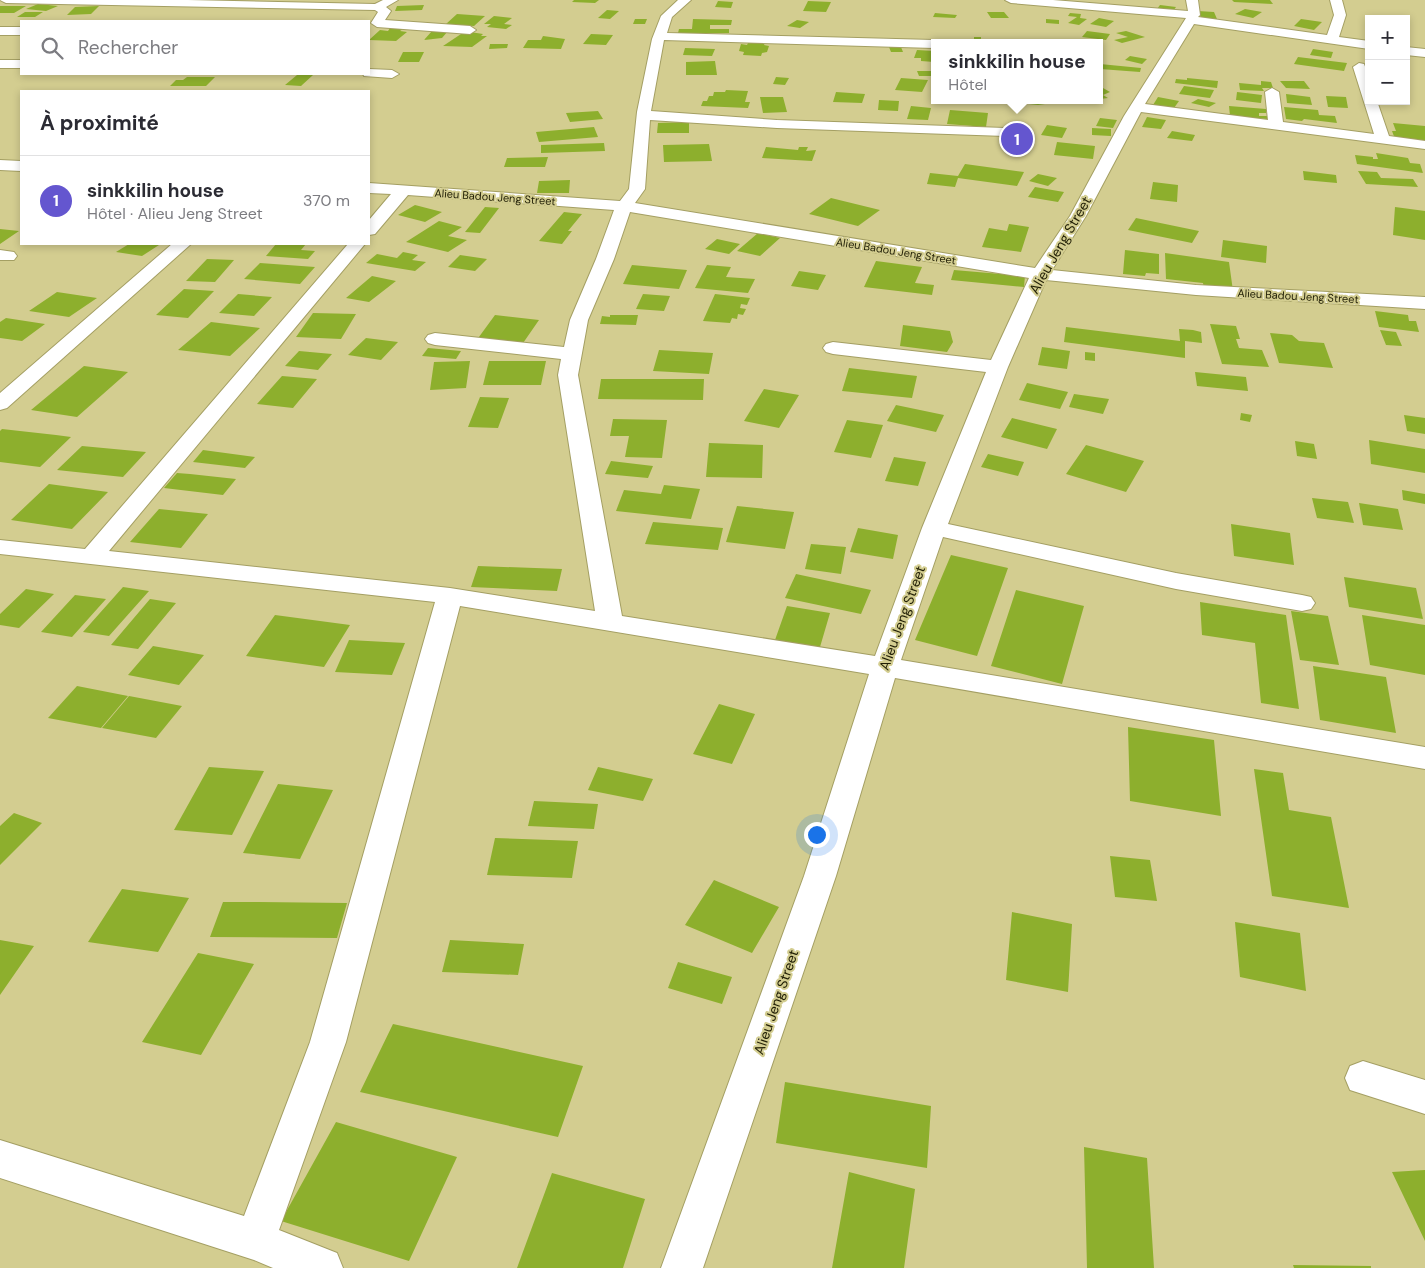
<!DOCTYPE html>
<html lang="fr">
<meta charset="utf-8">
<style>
:root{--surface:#fff;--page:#f7f7f7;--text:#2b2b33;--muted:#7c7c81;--line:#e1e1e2;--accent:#6456cf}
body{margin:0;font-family:"DM Sans",sans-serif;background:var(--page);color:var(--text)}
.controls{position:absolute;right:15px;top:15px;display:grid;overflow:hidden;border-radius:0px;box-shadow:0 2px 8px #0003}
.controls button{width:45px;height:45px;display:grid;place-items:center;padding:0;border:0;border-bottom:1px solid var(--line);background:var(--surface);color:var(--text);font:25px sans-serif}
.you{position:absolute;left:816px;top:834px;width:18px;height:18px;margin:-12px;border:4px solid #fff;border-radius:50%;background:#1a73e8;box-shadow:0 0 0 8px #1a73e833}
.badge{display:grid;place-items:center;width:32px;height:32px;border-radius:50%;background:var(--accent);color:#fff;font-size:16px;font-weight:700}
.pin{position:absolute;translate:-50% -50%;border:2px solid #fff;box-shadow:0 1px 5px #0006}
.popup{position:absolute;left:931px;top:39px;width:172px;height:65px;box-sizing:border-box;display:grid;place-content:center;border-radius:0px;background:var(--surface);filter:drop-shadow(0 1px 4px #0005);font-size:16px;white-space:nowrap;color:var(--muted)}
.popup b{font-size:19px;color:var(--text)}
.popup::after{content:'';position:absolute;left:50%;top:100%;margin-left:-10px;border:10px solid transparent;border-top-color:var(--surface)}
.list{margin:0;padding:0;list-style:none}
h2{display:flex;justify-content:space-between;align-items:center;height:65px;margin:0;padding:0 20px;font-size:21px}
h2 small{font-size:16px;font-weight:400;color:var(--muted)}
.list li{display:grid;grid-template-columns:32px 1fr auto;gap:15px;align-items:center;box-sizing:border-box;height:90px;padding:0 20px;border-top:1px solid var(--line)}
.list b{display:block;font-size:19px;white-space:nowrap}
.list p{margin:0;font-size:16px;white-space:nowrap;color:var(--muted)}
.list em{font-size:16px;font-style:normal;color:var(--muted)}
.icon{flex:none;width:28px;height:28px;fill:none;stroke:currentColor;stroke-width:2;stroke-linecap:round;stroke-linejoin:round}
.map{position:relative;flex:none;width:1425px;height:1268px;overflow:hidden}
.search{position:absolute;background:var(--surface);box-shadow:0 2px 8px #0003;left:20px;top:20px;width:350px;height:55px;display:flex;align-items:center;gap:12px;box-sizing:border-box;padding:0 18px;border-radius:0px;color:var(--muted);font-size:19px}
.panel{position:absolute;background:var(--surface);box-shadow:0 2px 8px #0003;left:20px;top:90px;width:350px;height:155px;border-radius:0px}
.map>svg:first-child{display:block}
</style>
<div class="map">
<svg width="1425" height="1268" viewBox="0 0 1425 1268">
<rect width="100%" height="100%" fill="#d3cd90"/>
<path fill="#8daf2d" d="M574 0H599L595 3 572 2Z
M1232 0H1270L1273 4 1234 2Z
M718 1 733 2 731 8 715 7Z
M808 1 831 2 826 12 803 11Z
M38 4 58 6 46 11 26 9Z
M424 5 422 10 395 11 397 6Z
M1160 5 1176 7 1173 11 1157 9Z
M0 6H26L14 13H0Z
M99 6 91 14 67 15 75 7Z
M1245 9 1262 12 1253 18 1235 14Z
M607 10 619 11 610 19 598 18Z
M1198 11 1214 12 1217 19 1201 18Z
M25 12H43L35 17H17Z
M987 12H1004L1009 18H991Z
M935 13 957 15 955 18 933 17Z
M1070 13 1081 14 1080 18 1087 19 1079 25 1068 23 1077 17 1068 16Z
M457 14 485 16 474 26 446 24Z
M494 16 512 18 504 24 512 25 506 29 487 27 491 24H484Z
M1099 18 1114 21 1106 27 1090 24Z
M635 19H647L645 24H633Z
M693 19 732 20 731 25H710V29H729V33H678L679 29H692Z
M1046 19 1059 20V24L1046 23Z
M1301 19 1322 22 1314 30 1294 26Z
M797 20 809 22 800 28 787 26Z
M390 28 403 29 400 31 407 32 396 41 369 40 380 30 388 31Z
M432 31H448L442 38 424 40Z
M1087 31 1110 34 1106 40 1082 37Z
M1126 31 1145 37 1122 43 1114 40 1128 37 1116 33Z
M470 32 483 34 481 36H487L472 47 443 46 461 34Z
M591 34 613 35 606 45 583 44Z
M543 36 565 39 561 49 523 48 528 40H541Z
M974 37H981V41H996V43H974Z
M748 43H765L764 45 769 46 767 52 762 53 761 56 743 55 744 52 739 51 741 44 747 45Z
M490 44H508L507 48 489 49Z
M889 47H901L903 52H891Z
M685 48 715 49 712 56 683 55Z
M1313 49 1333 52 1331 58 1310 55Z
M917 50 934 51V62L921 61V58H914Z
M403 52H424L419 62H398Z
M1130 56 1147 59 1142 64 1125 60Z
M1298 57 1347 63 1344 71 1294 64Z
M715 61 717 75H686V62Z
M1100 64 1141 68 1140 72 1100 69Z
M917 71H934V76H919Z
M297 75H313L301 86 285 85Z
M187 77H215L206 86H170L176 80H183Z
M776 77 789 78 785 85 773 84Z
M901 78 928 80 922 92 895 90Z
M1187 78 1218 81 1217 88 1175 83 1176 79 1187 80Z
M1261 81 1271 82 1273 88H1262L1264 91 1240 90 1239 83 1261 85Z
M1280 81H1304L1310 89 1286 88Z
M1184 86 1214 90 1210 98 1179 94Z
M1103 88 1110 92 1103 95 1108 98 1100 99V89Z
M726 90 748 91 745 102H750L748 108 701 106 703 101H707L709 96H713L714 92H725Z
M836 92 865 94 862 103 833 102Z
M1237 92 1262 95 1261 103 1236 100Z
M1286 94 1310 97 1312 105 1287 103Z
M1326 96 1346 97 1348 108 1328 107Z
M760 97H783L787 112 763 113Z
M1158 97 1179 101 1174 108 1190 110H1164L1166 107 1153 105Z
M1198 99 1216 103 1209 107 1191 103Z
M879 100 899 101 898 111 878 110Z
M1029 100H1046L1045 104 1038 105 1028 104Z
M911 106 931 108 928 120 907 119Z
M1229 106 1266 109V113H1259V116H1267V119L1230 116Z
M1284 107 1318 110 1319 115 1335 116 1337 123 1304 119 1302 121 1286 119Z
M950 110 988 113 986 127 947 124Z
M598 111 603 119 570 122 566 113Z
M1147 117 1166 120 1161 129 1142 127Z
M1100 118 1117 120 1113 128 1096 126Z
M689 122V133H657L658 123Z
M1393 123 1425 126V143L1395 139 1392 131H1396Z
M1047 125 1067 128 1062 138 1041 135Z
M594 127 598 137 539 142 536 132Z
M1092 128 1111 129V136L1092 135Z
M1172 131 1195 135 1192 141 1167 138Z
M1057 142 1095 146 1093 159 1054 155Z
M604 143 605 151 541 153V145Z
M709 144 712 161 664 162 663 145Z
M766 147 798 150 799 147H808L806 151 816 150 812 161 762 158Z
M1376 153 1408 158 1410 163 1420 164 1423 173 1357 164 1355 155 1373 157V159H1378Z
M548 157 545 167H504L507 158Z
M965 164 1024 172 1017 186 958 178 955 187 927 184 930 173 958 176Z
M1303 171 1336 175 1337 183 1304 180Z
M1358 171 1377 172 1381 178 1413 179 1418 187 1366 184Z
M1038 174 1057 178 1048 186 1029 181Z
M570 180 569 193H537L539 181Z
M1153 182 1178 185 1177 202 1150 199Z
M1035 187 1064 192 1058 202 1028 197Z
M831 198 880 210 858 226 809 214Z
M415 205 442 212 425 222 398 215Z
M485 207 499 208 480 233 465 232Z
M1395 207 1425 211V240L1393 235Z
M564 212 582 214 568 231H572L562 244 539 241Z
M1136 218 1199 231 1192 243 1128 230Z
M439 221 462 227 448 236 467 240 448 252 406 242Z
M1009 224 1029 227 1021 252 982 247 989 228 1007 231Z
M0 229 19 231 0 244Z
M758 233 780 238 760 256 737 251Z
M717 239 740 244 729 254 705 249Z
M1223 240 1267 246 1266 263 1221 257Z
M129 244H151L159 245 142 256 116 252Z
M276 244H306L301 250 315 251 308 259 266 256Z
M1125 250 1159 254V274L1146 273 1145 276 1123 274Z
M403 252 418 255 412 260 426 262 415 271 366 263 377 254 397 258Z
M1165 253 1229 262 1233 291 1204 288 1203 283 1166 279Z
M460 255 487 259 475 271 448 267Z
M207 259 234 260 215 282 186 281Z
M876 261 922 267 915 283 934 285 932 295 864 287Z
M260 263 315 267 300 284 244 279Z
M632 265 687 270 679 289 623 284Z
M707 265 731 267 726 277 755 279 748 293 695 288Z
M954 270 1025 276 1024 287 951 280Z
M799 271 826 275 818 290 791 286Z
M372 276 396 281 369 302 346 298Z
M184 289 214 291 188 318 156 315Z
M57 292 97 298 69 317 29 311Z
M238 294 272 297 254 316 219 313Z
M643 294 670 296 664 311 636 309Z
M715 294 750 298 747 305 741 304 740 308 746 309 743 315 738 314 737 319 732 318 730 323 703 321Z
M1375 311 1408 315 1409 321H1416L1419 332 1379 327Z
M313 313 356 314 341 339 296 337Z
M495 315 539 320 521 346 476 341Z
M610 315H638L636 325 600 324 602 316 610 317Z
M6 318 45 324 22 341 0 338V322Z
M211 322 260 328 230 356 178 350Z
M1210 324 1236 326 1240 339H1236L1239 348 1262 350 1269 367 1222 364Z
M903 325 950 331 953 342 947 352 900 346Z
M1066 327 1180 341 1179 329 1193 330 1201 332 1202 343 1185 341V358L1064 342Z
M1380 330 1396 332 1402 346 1386 345Z
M1270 333 1292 335 1299 341 1324 343 1333 368 1279 363Z
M366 338 398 342 381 360 348 355Z
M1042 347 1070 351 1067 369 1038 365Z
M428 348 461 351 456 359 422 356Z
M659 350 713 353 709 374 653 371Z
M299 351 332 354 318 370 285 366Z
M1085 352 1095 353V361L1085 360Z
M470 361 466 388 430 390 434 362Z
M489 361H546L541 385H483Z
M84 366 128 372 77 417 31 410Z
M849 368 917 376 912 398 842 391Z
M1195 372 1246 377 1248 391 1197 386Z
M282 376 317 379 293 408 257 404Z
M601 379H704L703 400 598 399Z
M1027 383 1068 392 1060 409 1019 400Z
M764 389 799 395 779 428 744 421Z
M1074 394 1109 399 1103 414 1069 407Z
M480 397 509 398 498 428 468 427Z
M896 405 944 415 936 432 887 421Z
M1241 413 1252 415 1250 422 1240 420Z
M1404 415 1425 418V434L1407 431Z
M1012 418 1057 429 1047 449 1001 437Z
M613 419 667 420 662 458 625 457 629 436H610Z
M847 420 883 425 871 458 834 452Z
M2 429 56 435 71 437 40 467 0 462V431Z
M1369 440 1425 449V473L1371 464Z
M1295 441 1314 444 1317 459 1297 456Z
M709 443 763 445 762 478 706 477Z
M1086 445 1144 461 1126 492 1066 474Z
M82 446 146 452 123 477 57 470Z
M203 450 255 457 245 468 193 462Z
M988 454 1024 462 1018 476 981 467Z
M894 457 926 462 918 486 885 481Z
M611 461 653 466 648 478 605 474Z
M177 473 190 474 236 479 223 495 164 488Z
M49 484 108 492 72 529 11 520Z
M664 485 700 489 691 519 616 511 624 490 661 494Z
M1402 490 1425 494V504L1403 500Z
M1312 498 1348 502 1354 523 1317 518Z
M1359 503 1398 509 1403 530 1363 525Z
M737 506 794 512 785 549 726 542Z
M159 509 208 514 181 548 130 542Z
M653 522 723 528 718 550 645 544Z
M1231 524 1290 533 1294 565 1234 556Z
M858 528 898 535 893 559 850 552Z
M811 544 846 547 841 574 805 569Z
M951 555 1008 568 977 656 915 640Z
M478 566 562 569 557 591 471 587Z
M796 574 871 590 861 614 785 598Z
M1344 577 1416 588 1423 619 1349 607Z
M123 587 149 591 109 636 83 632Z
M26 589 54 594 19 628 0 625V614Z
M1016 590 1084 606 1062 684 991 666Z
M75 595 106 599 72 637 41 632Z
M150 599 176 603 138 649 111 645Z
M1200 602 1286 615 1299 709 1261 703 1255 643 1202 635Z
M787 606 830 613 820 647 775 640Z
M1291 611 1328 616 1339 665 1300 660Z
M275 615 350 625 324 667 246 656Z
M1362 615 1425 625V675L1370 665Z
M349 640 405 643 392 675 335 672Z
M153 646 204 655 179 685 128 675Z
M1313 666 1386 677 1396 733 1320 720Z
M77 686 128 696 101 728 48 718Z
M129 696 182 706 156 738 102 728Z
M719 704 755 714 732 764 693 754Z
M1128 727 1214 740 1221 816 1130 801Z
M209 767 264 771 232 835 174 830Z
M598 767 653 779 643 801 588 790Z
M1254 769 1283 773 1289 810 1331 817 1349 908 1272 896Z
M278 784 333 790 300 859 243 853Z
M534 801 598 804 594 829 528 826Z
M14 813 42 823 0 865V826Z
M495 838 578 841 572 878 487 875Z
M1110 856 1150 860 1157 901 1115 897Z
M714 880 779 907 752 953 685 925Z
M122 889 189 898 158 952 88 942Z
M223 902H259L347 903 337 938 210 937Z
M1012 912 1072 924 1068 992 1006 980Z
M1235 922 1300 933 1306 991 1240 977Z
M0 940 34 946 0 995Z
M450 940 524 944 518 975 442 972Z
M198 953 254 964 201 1055 142 1042Z
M678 962 732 977 722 1004 668 988Z
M393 1024 583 1066 558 1137 360 1092Z
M785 1082 931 1106 927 1168 776 1143Z
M336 1122 457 1157 409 1261 281 1221Z
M1084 1147 1147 1158 1154 1268H1087Z
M1425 1170V1241L1392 1172Z
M849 1172 915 1189 904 1268H832Z
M552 1173 645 1199 623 1268H517Z
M1293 1265 1371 1266V1268H1294Z"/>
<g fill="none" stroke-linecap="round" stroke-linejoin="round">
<g stroke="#a49f63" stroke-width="2">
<path id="street" d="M0 0H188L375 4 383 0H398L386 7 391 11 385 20 470 26 476 30 470 34 377 27 371 23 378 12 375 10 6 3Z
M678 0H691L672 17 667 33 934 40 939 43H934V48L664 40 651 111 777 120 1005 128 1010 129 1012 132 1010 135 1005 136 777 128 650 120 645 189 635 203 1035 268 1070 216 1124 116 1186 18 1011 3 1005 0H1053L1188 11 1186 0H1198L1200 15 1198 17 1327 35 1334 15 1330 0H1342L1346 15 1339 37 1369 41V49L1194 24 1145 104 1268 120 1265 92 1272 88 1279 92 1283 122 1374 134 1353 67 1359 63 1364 64 1369 77V101H1377L1389 136 1425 141V149L1141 112 1086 216 1052 270 1196 285 1425 297V309L1196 295 1046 280 1008 367 948 524 1176 573 1302 595 1311 597 1315 603 1311 609 1302 611 1176 589 943 537 901 660 1425 747V769L895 678 836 876 703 1268H661L804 876 869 674 460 606 346 1042 279 1230 337 1253 343 1268H273L254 1260 0 1178V1140L244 1216 310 1042 435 602 0 554V540L85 549 348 244H365L109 551 450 588 595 611 558 375 561 359 435 345 428 343 425 339 428 335 435 333 564 347 570 320 596 259 614 210 408 195 375 234 369 235V220L391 194 369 193V183L620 201 629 189 637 112 652 39 661 16ZM630 212 1029 278 991 360 833 342 826 344 823 348 826 352 833 354 986 372 922 528 875 656 622 616 578 375 588 320 614 259Z
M0 27H21V35H0Z
M1406 47 1425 49V57L1406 55Z
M0 60H21V68H0Z
M369 69 392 70 399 74 392 78 364 76 363 74H369Z
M0 160 21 161V171L0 170Z
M172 244H191L7 408 0 410V393Z
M0 250 14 252 17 256 14 260H0Z
M1363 1061 1425 1080V1114L1350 1090 1345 1078 1350 1066Z"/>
</g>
<use href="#street" fill="#fff" fill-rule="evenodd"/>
</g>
<g text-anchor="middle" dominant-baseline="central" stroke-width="4" stroke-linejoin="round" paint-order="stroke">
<g font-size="11" fill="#201e05" stroke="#d3cd90">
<text transform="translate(495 197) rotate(4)">Alieu Badou Jeng Street</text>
<text transform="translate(896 251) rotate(9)">Alieu Badou Jeng Street</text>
<text transform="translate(1298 296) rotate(3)">Alieu Badou Jeng Street</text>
</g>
<g font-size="14" fill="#201e05" stroke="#d3cd90">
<text transform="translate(1060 245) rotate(-60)">Alieu Jeng Street</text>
<text transform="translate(902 618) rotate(-70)">Alieu Jeng Street</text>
<text transform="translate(776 1002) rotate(-71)">Alieu Jeng Street</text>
</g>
</g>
</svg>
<div class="controls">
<button>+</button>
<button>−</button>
</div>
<div class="you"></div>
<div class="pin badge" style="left:1017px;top:139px">1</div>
<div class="popup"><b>sinkkilin house</b>Hôtel</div>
<div class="search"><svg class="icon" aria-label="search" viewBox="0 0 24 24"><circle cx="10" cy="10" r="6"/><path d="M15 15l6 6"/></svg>Rechercher</div>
<section class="panel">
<h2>À proximité<small></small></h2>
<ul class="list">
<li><span class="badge">1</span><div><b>sinkkilin house</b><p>Hôtel · Alieu Jeng Street</p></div><em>370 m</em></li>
</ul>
</section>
</div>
